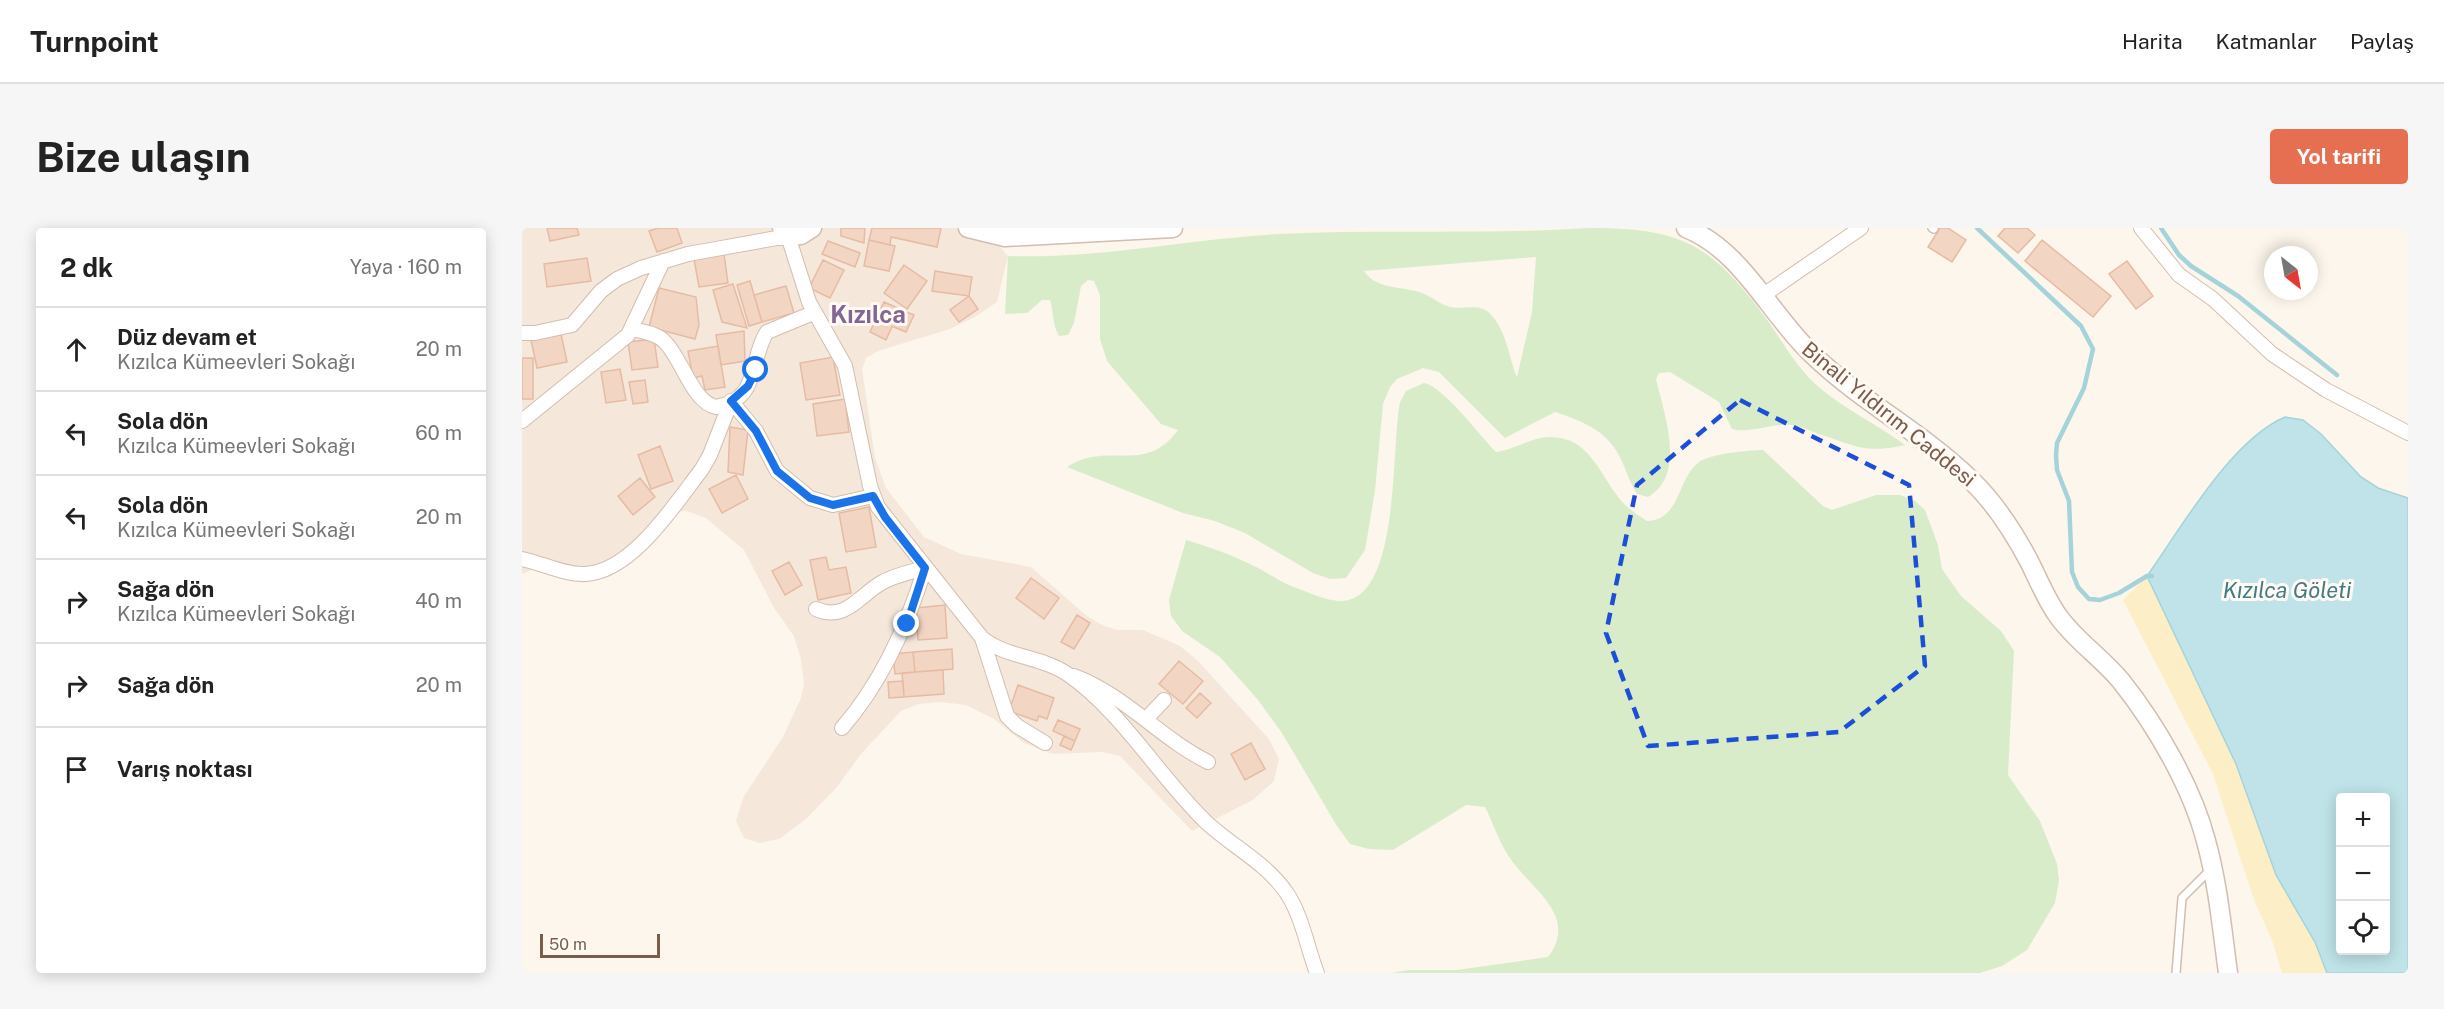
<!DOCTYPE html>
<html lang="tr">
<meta charset="utf-8">
<style>
:root{--surface:#fff;--page:#f6f6f6;--text:#222;--muted:#767676;--line:#e0e0e0;--accent:#e76f51}
body{margin:0;font-family:"Public Sans",sans-serif;background:var(--page);color:var(--text)}
.controls{position:absolute;right:18px;bottom:18px;display:grid;overflow:hidden;border-radius:6px;box-shadow:0 3px 15px #0003}
.controls button{width:54px;height:54px;display:grid;place-items:center;padding:0;border:0;border-bottom:2px solid var(--line);background:var(--surface);color:var(--text);font:30px sans-serif}
.compass{position:absolute;left:1742px;top:18px;width:54px;height:54px;border-radius:50%;background:var(--surface);box-shadow:0 3px 15px #0003;rotate:149deg}
.scale{position:absolute;left:18px;bottom:15px;width:120px;box-sizing:border-box;padding-left:6px;border:3px solid #7a5c4d;border-top:0;font-size:16px;line-height:21px;white-space:nowrap;color:#7a5c4d;-webkit-text-stroke:4px #fffaf3;paint-order:stroke}
.stop{position:absolute;width:18px;height:18px;margin:-14px;border:4px solid #1a73e8;border-radius:50%;background:#fff}
.stop.end{background:#1a73e8;border-color:#fff;box-shadow:0 2px 6px #0008}
.list{margin:0;padding:0;list-style:none}
h2{display:flex;justify-content:space-between;align-items:center;height:78px;margin:0;padding:0 24px;font-size:26px}
h2 small{font-size:20px;font-weight:400;color:var(--muted)}
.list li{display:grid;grid-template-columns:39px 1fr auto;gap:18px;align-items:center;box-sizing:border-box;height:84px;padding:0 24px;border-top:2px solid var(--line)}
.list b{display:block;font-size:22px;white-space:nowrap}
.list p{margin:0;font-size:20px;white-space:nowrap;color:var(--muted)}
.list em{font-size:20px;font-style:normal;color:var(--muted)}
.icon{flex:none;width:33px;height:33px;fill:none;stroke:currentColor;stroke-width:2;stroke-linecap:round;stroke-linejoin:round}
.map{position:relative;flex:none;width:1886px;height:745px;overflow:hidden;border-radius:6px}
header{display:flex;align-items:center;gap:36px;box-sizing:border-box;height:84px;padding:0 30px;background:var(--surface);border-bottom:2px solid var(--line)}
header strong{font-size:28px}
nav{display:flex;gap:33px;margin-inline-start:auto;font-size:21px}
.intro{display:flex;align-items:center;justify-content:space-between;box-sizing:border-box;height:144px;padding:0 36px}
h1{margin:0;font-size:42px}
.button{padding:15px 27px;border-radius:6px;background:var(--accent);color:#fff;font-size:21px;font-weight:700}
main{display:flex;gap:36px;padding:0 36px}
aside{flex:1;background:var(--surface);border-radius:6px;box-shadow:0 3px 15px #0003}
.map>svg:first-child{display:block}
</style>
<header>
<strong>Turnpoint</strong>
<nav><a>Harita</a><a>Katmanlar</a><a>Paylaş</a></nav>
</header>
<div class="intro"><h1>Bize ulaşın</h1><a class="button">Yol tarifi</a></div>
<main>
<aside>
<h2>2 dk<small>Yaya · 160 m</small></h2>
<ul class="list">
<li><svg class="icon" aria-label="ahead" viewBox="0 0 24 24"><path d="M12 20V5M6 11l6-6 6 6"/></svg><div><b>Düz devam et</b><p>Kızılca Kümeevleri Sokağı</p></div><em>20 m</em></li>
<li><svg class="icon" aria-label="left" viewBox="0 0 24 24"><path d="M17 20v-9H6M10 6l-5 5 5 5"/></svg><div><b>Sola dön</b><p>Kızılca Kümeevleri Sokağı</p></div><em>60 m</em></li>
<li><svg class="icon" aria-label="left" viewBox="0 0 24 24"><path d="M17 20v-9H6M10 6l-5 5 5 5"/></svg><div><b>Sola dön</b><p>Kızılca Kümeevleri Sokağı</p></div><em>20 m</em></li>
<li><svg class="icon" aria-label="right" viewBox="0 0 24 24"><path d="M7 20v-9h11M14 6l5 5-5 5"/></svg><div><b>Sağa dön</b><p>Kızılca Kümeevleri Sokağı</p></div><em>40 m</em></li>
<li><svg class="icon" aria-label="right" viewBox="0 0 24 24"><path d="M7 20v-9h11M14 6l5 5-5 5"/></svg><div><b>Sağa dön</b></div><em>20 m</em></li>
<li><svg class="icon" aria-label="arrive" viewBox="0 0 24 24"><path d="M6 21V4h12l-3 4 3 4H6"/></svg><div><b>Varış noktası</b></div></li>
</ul>
</aside>
<div class="map">
<svg width="1886" height="745" viewBox="0 0 1886 745">
<rect width="100%" height="100%" fill="#fdf6ec"/>
<path fill="#f5e8da" d="M0 0H462L486 28 475 74 453 89 428 101 356 123 344 130 340 141 353 230 364 260 402 309 439 326 509 339 565 388 580 397 595 402H621L658 418 676 433 747 511 757 531 752 553 731 572 670 603 598 528 580 524 531 526 502 515 472 491 444 477 418 474 397 476 379 483 339 526 315 559 284 591 257 611 238 615 222 610 214 593 222 568 261 509 279 470 282 457 279 432 272 408 252 380 222 322 184 290 162 282 143 293 114 327 89 348 62 355 12 341 0 346Z"/>
<path fill="#d8ecc9" fill-rule="evenodd" d="M1067 0C1162 0 1190 17 1246 93 1259 112 1271 132 1286 149 1313 177 1351 193 1383 217 1343 226 1334 218 1297 206 1288 203 1279 198 1270 197 1250 195 1228 206 1210 201L1197 174 1148 144 1137 145 1134 151C1142 186 1165 246 1126 269L1115 266C1106 252 1103 237 1095 224 1082 201 1057 192 1033 184L983 210 917 144 901 140 875 151 868 159 861 176 853 263 843 322 824 350 808 351 791 345 723 305 693 293 661 285 545 239C587 212 622 248 656 202L639 196 585 133 578 111V67L572 53 566 52 559 58 552 95 546 107 537 108C530 96 532 85 528 72H520L505 85 483 86 486 28C576 31 667 11 757 6 861 1 964 7 1067 0ZM1014 29 1010 84 995 149C987 130 985 106 971 89 958 72 942 84 925 78 916 75 909 68 900 65 881 58 854 62 842 43Z
M902 155C921 158 957 207 974 224 992 222 1010 209 1027 209 1065 208 1076 242 1094 266 1101 277 1114 286 1125 293 1159 292 1155 250 1177 234 1188 226 1227 222 1241 222L1301 278 1310 282 1354 267H1378L1393 273 1403 282 1416 317 1420 341 1439 368 1479 403 1492 423 1486 547 1518 593 1535 636 1537 652 1533 675 1505 722 1480 738 1458 745H870L886 742H935L1026 729C1056 689 1013 664 990 633 978 617 972 597 963 579L944 577 871 622 847 621 828 616 815 598 760 505 736 472 698 429 660 403 649 388 647 372 664 312C688 319 710 327 732 338 745 344 756 353 769 358 783 363 806 374 821 373 879 369 869 215 878 174L884 163Z"/>
<path fill="#fcefc7" d="M1625 348 1714 536 1754 647 1793 714 1805 745H1760L1750 712 1732 672 1691 546 1601 372Z"/>
<path fill="#bfe3e8" stroke="#a5d3da" stroke-width="1.5" fill-rule="evenodd" d="M1763 189 1781 192 1799 206 1839 249 1856 260 1886 270V745H1805L1793 714 1754 647 1714 536 1625 348C1659 300 1709 212 1763 189ZM1818 570H1864V722H1818Z"/>
<g fill="none" stroke-linecap="round" stroke-linejoin="round">
<path stroke="#a5d3da" stroke-width="4.5" d="M1455 0 1559 98 1571 121 1562 160 1535 215 1534 227 1535 242 1547 273 1550 344 1556 359 1567 371 1578 372 1597 365 1625 348H1630
M1639 0 1657 27 1669 38 1716 68 1815 147"/>
</g>
<path fill="#f3d5c3" stroke="#e6bba3" stroke-width="1.5" d="M25 0H55L57 7 28 13Z
M136 0H155L160 15 135 24 127 3Z
M319 0H343L342 15 319 8Z
M350 0H419L415 19 369 9 368 17 347 12Z
M1418 0H1426L1444 12 1430 34 1406 19Z
M1483 0H1505L1513 7 1496 25 1476 8Z
M347 12 373 18 367 43 342 38Z
M1520 12 1589 68 1571 89 1503 33Z
M306 13 338 25 333 39 300 26Z
M202 26 206 55 177 59 172 31Z
M65 30 69 53 25 59 22 36Z
M301 32 322 42 308 70 287 60Z
M1605 33 1631 68 1614 81 1587 46Z
M382 37 405 53 385 81 362 65Z
M413 43 450 49 447 68 410 63Z
M228 53 240 94 227 98 215 57Z
M211 56 225 100 200 94 191 62Z
M264 58 272 85 240 94 232 67Z
M137 60 174 69 177 97 173 111 127 99Z
M447 68 456 81 437 94 428 82Z
M362 74 378 81 364 112 348 104Z
M379 82 392 87 384 104 372 99Z
M222 103 223 133 199 137 194 107Z
M39 106 45 134 15 140 9 112Z
M132 111 136 139 110 142 106 114Z
M196 118 203 159 183 162 180 148 171 150 166 123Z
M311 129 318 167 284 172 278 135Z
M0 130H11V171H0Z
M98 141 104 172 84 175 79 144Z
M123 152 126 174 111 176 107 154Z
M323 171 327 204 295 208 291 176Z
M208 199 226 202 221 247 206 244Z
M138 218 151 253 129 261 116 227Z
M214 247 226 271 200 285 187 261Z
M118 250 133 269 111 287 96 268Z
M347 279 354 319 324 324 317 285Z
M304 329 307 342 324 339 329 365 296 372 288 332Z
M267 334 280 357 263 367 250 343Z
M509 350 537 370 522 391 494 370Z
M423 377 425 410 396 412 394 380Z
M555 387 568 395 552 421 539 414Z
M430 421 431 441 393 444 391 424Z
M391 424 393 444 373 446 371 426Z
M657 433 681 453 661 476 637 456Z
M421 442 422 466 382 469 380 445Z
M381 453 382 469 367 470 366 454Z
M496 457 532 470 525 491 517 488 515 493 487 483Z
M678 465 689 475 675 490 664 480Z
M536 492 558 501 553 513 531 503Z
M542 508 553 513 549 522 538 517Z
M729 515 743 541 723 552 709 526Z"/>
<g fill="none" stroke-linecap="round" stroke-linejoin="round">
<g stroke="#d1beb0" stroke-width="10">
<path id="service" d="M1410 0 1412 1
M1654 745 1660 670 1689 641"/>
</g>
<g stroke="#d1beb0" stroke-width="16">
<path id="minor" d="M1619 0 1657 47 1691 71 1750 126 1804 162 1886 205
M1240 68 1339 0
M111 101C121 104 134 105 142 113 160 130 170 174 194 179 239 171 227 131 245 104L291 85
M0 105H13L50 97 79 63 95 51 119 40 166 26 266 8 287 74 323 138 348 258 356 279 460 410C485 430 518 428 544 445 601 484 636 548 685 595 710 618 744 635 764 664 780 687 785 719 795 745
M0 193 106 107 141 33
M0 331C20 335 43 347 63 346 110 344 153 276 180 241L188 227 209 173 234 203 255 243 288 270 311 277 351 268
M294 381C323 394 337 368 359 355 372 347 389 344 403 340
M460 410 485 488 495 498 523 515
M552 448C603 467 638 510 686 534
M624 491 642 472
M320 500C360 454 385 398 403 340"/>
</g>
<g stroke="#d1beb0" stroke-width="21">
<path id="tertiary" d="M260 0 266 8 279 7 290 0
M446 0 483 9 651 0
M1164 0C1220 22 1249 88 1291 127 1340 174 1401 205 1449 252 1473 275 1491 303 1507 333 1516 351 1524 371 1536 388 1554 413 1580 430 1599 453 1634 497 1670 559 1684 613 1696 656 1700 701 1706 745"/>
</g>
<use href="#service" stroke="#fff" stroke-width="7"/>
<use href="#minor" stroke="#fff" stroke-width="14"/>
<use href="#tertiary" stroke="#fff" stroke-width="18"/>
</g>
<g fill="none" stroke-linecap="round" stroke-linejoin="round">
<path stroke="#1a73e8" stroke-width="8" d="M234 142 226 158 209 173 234 203 255 243 288 270 311 277 351 268 363 289 403 340 385 396"/>
</g>
<path fill="none" stroke="#1d4ed8" stroke-width="4.5" stroke-dasharray="12 8" stroke-linejoin="round" d="M1218 172 1387 257 1403 438 1317 504 1126 518 1084 405 1115 257Z"/>
<g text-anchor="middle" dominant-baseline="central" stroke-width="6" stroke-linejoin="round" paint-order="stroke">
<g font-size="21" fill="#7a5c4d" stroke="#fffaf3">
<text transform="translate(1367 186) rotate(39)">Binali Yıldırım Caddesi</text>
</g>
<g font-size="22" font-style="italic" fill="#437c86" stroke="#fffaf3">
<text x="1765" y="362">Kızılca Göleti</text>
</g>
<g font-size="24" font-weight="bold" fill="#846695" stroke="#fffaf3">
<text x="346" y="86">Kızılca</text>
</g>
</g>
</svg>
<div class="controls">
<button>+</button>
<button>−</button>
<button><svg class="icon" aria-label="locate" viewBox="0 0 24 24"><circle cx="12" cy="12" r="6"/><path d="M12 2v4M12 18v4M2 12h4M18 12h4"/></svg></button>
</div>
<svg class="compass" viewBox="-18 -18 36 36"><path d="M0-13l5 13h-10z" fill="#e53935"/><path d="M0 13l5-13h-10z" fill="#767676"/></svg>
<div class="scale">50 m</div>
<div class="stop" style="left:234px;top:142px"></div>
<div class="stop end" style="left:385px;top:396px"></div>
</div>
</main>
